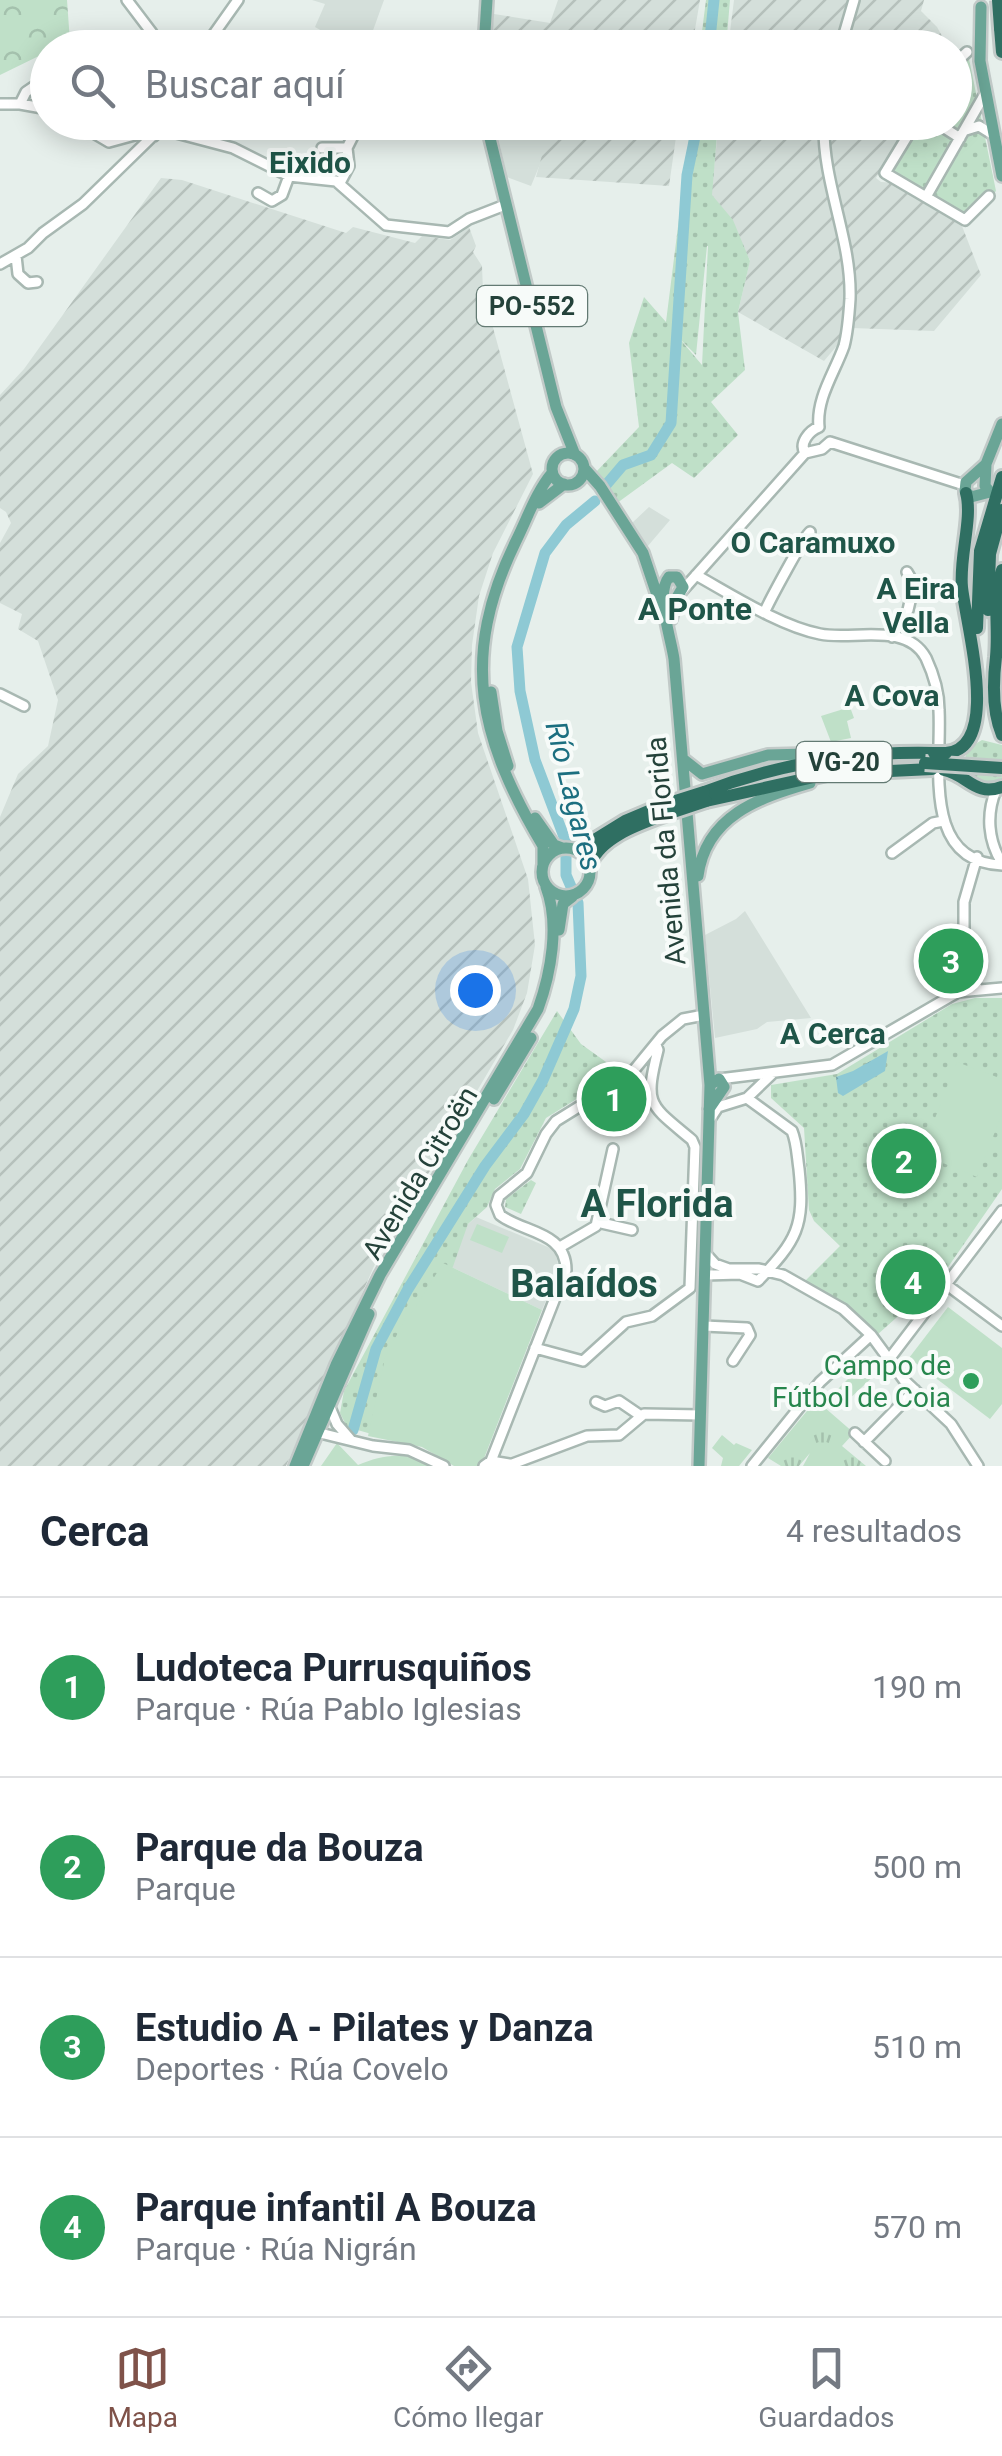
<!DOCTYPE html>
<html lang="es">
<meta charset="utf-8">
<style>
:root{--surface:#fff;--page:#f6f6f7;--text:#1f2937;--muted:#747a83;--line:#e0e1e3;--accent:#7f5249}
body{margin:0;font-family:Roboto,sans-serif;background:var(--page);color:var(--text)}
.you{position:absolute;left:475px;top:990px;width:35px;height:35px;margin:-25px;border:8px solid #fff;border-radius:50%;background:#1a73e8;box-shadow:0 0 0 15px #1a73e833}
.badge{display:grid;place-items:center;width:65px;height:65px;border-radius:50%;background:var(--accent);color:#fff;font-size:32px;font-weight:700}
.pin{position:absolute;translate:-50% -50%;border:5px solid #fff;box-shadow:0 2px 10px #0006}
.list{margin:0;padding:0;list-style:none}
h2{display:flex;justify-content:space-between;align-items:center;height:130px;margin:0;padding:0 40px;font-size:42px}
h2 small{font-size:32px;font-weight:400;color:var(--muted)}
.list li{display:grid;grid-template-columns:65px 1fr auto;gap:30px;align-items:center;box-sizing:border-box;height:180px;padding:0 40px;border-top:2px solid var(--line)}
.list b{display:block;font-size:38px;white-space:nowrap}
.list p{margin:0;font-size:32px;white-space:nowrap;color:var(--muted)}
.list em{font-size:32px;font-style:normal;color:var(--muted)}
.icon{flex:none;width:55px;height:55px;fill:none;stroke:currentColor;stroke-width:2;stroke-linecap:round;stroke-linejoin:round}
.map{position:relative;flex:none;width:1002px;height:1466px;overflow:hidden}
.search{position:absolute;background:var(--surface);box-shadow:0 5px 25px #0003;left:30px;right:30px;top:30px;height:110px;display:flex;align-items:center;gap:25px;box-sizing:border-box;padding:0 35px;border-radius:55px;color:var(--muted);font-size:38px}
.sheet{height:850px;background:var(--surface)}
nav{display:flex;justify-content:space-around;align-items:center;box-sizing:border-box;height:140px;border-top:2px solid var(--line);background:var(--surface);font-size:28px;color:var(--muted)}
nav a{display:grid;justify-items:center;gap:5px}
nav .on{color:var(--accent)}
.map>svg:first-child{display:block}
</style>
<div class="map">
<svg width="1002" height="1466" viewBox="0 0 1002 1466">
<defs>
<pattern id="industrial-furrows" width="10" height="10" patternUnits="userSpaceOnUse" patternTransform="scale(2.5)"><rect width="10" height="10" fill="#d4dfda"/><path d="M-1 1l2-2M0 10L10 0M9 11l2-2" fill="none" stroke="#b6c1bc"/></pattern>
<pattern id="grass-tufts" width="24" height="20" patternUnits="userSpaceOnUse" patternTransform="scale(2.5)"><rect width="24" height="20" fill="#bfe0c8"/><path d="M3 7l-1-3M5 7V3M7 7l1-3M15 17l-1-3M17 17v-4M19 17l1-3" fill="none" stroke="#a4c1ad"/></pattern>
<pattern id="forest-crowns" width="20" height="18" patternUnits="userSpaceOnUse" patternTransform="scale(2.5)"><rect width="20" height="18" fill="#bfe0c8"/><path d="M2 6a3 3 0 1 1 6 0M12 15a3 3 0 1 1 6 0" fill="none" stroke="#a4c1ad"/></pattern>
<pattern id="park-dots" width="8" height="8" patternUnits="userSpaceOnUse" patternTransform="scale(2.5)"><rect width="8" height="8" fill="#bfe0c8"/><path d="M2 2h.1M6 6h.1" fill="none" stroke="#a4c1ad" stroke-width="1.8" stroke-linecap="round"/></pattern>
<pattern id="water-ripples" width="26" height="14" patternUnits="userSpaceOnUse" patternTransform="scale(2.5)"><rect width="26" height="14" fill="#8ec9d4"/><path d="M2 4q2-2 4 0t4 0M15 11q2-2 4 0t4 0" fill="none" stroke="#74a5ad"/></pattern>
</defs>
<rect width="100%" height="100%" fill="#e6efeb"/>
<path fill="#d4dfda" d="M312 0H384L367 47H350L315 27 325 4Z
M495 123H551L543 157 531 186 507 177Z
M649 507 670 520 647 547 632 523Z
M745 911 811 1018 767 1022 757 1029 715 1038 705 935 736 919Z
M476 1217 555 1250 559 1269 542 1310 443 1263 465 1227Z"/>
<path fill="url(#industrial-furrows)" d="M558 0H700L692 47H491L494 14 550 23Z
M734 0H924L921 11 937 27 947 45 943 48H728Z
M551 123H678L669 186 536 177Z
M719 123H908L876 178 881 182 898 183 962 226 981 275 934 331 852 328 824 361 738 312 750 260 711 194Z
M161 178 182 180 346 233 353 227 415 243 422 236 450 240 469 227 476 246 473 252 482 266 483 291 533 474 493 553 479 596 472 645 471 682 478 733 528 879 535 945 527 993 513 1030 375 1264 286 1466H0V817L18 774 48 746 58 700 38 641 18 629 22 614 0 603V543L11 523 6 512 0 508V395L24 369Z"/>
<path fill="url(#grass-tufts)" d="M862 1365 873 1375 876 1374 846 1402 835 1392Z
M816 1400 854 1433 842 1446 866 1466H803L810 1453 799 1466H781L768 1458Z"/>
<path fill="url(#forest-crowns)" d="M0 0H67L70 42 58 47 48 48 47 52 0 75Z"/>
<path fill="url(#park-dots)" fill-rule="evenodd" d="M706 0H730L726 47H700Z
M967 49 996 191 966 224 880 173 909 123 954 122 955 59Z
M691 123H718L712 195 733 220 750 261 738 312 745 370 711 402 738 435 694 478 672 463 613 506 595 473 639 427 629 343 644 297 666 322ZM707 246H708L702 365 679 338 696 355Z
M982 740 1002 745V781C972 796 946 758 982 740Z
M975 998H1002V1189L946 1270 947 1276 915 1316 905 1310 877 1335 846 1305 804 1282 840 1246 814 1221 809 1210 804 1128 771 1098V1085L837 1074 952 1004Z
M557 1011 581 1044 620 1072 546 1118 520 1169 495 1189 487 1207 468 1224 450 1275 382 1437 347 1427 340 1413 344 1391 468 1160Z
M531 1180 536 1183 521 1214 505 1207 506 1199Z"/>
<path fill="#bfe0c8" d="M850 707 854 718 847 721 851 738 831 742 821 716Z
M957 1062 1002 1079V1114L977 1177 921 1154Z
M477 1224 509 1237 502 1253 470 1240Z
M443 1263 542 1310 481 1466H454L422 1447 368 1436 385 1358 407 1315 410 1316Z
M948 1307 1002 1348V1404L990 1419 909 1358Z
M722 1435 734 1445 736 1443 752 1450 739 1466H721L723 1458 712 1448Z
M337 1443 358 1465C384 1454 407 1451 432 1466H321Z"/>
<path fill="url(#water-ripples)" d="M888 1051 885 1071 843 1096 838 1093 836 1077 853 1071Z"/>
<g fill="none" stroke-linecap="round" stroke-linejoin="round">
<path stroke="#8ec9d4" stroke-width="11" d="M709 48 714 0
M606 485 623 465 651 455 671 423 687 175 698 122
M353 1430 376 1349 408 1289 485 1166 524 1114 543 1080 574 1009 581 976 578 903 566 875V842L535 760 520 691 517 647 545 553 566 525 595 501"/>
<g stroke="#a8b8b2" stroke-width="14">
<path id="minor" d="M127 0 152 33 153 48
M204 48 238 0
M840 48 854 0
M954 64 967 52
M0 104H20L48 109
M20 104 26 92 48 77
M75 122 109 142 142 133 154 136
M388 122 398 124
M916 122 885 173 965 220 989 196
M935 122 960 138
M161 129 233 148 289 176 336 181 386 225 449 232 469 219 505 205
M966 130 979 126 995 136
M101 137 112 122
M322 148H347
M340 183 349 166 347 148 360 122
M258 193 272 201 282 195 289 176
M926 197 986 92
M16 256 18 274 28 283 37 282
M0 264 28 248 43 233 83 204 167 122
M819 427C816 398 835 372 844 346 848 331 849 315 850 299 852 239 822 183 824 122
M830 442 964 485
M805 453C799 443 809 431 819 427
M805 453 822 449 830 442
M696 575C732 595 780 626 820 634 852 641 906 621 926 658 933 673 939 693 939 710 942 764 921 862 1002 865
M682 591 805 453
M765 611C770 600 804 536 810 532
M892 637 908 610 914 584 907 572
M0 694 24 706
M996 790C986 814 988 841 1002 863
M892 853 933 823 943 821
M965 959 977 988
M958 992 964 957V902L977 857
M719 1079 832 1065 958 992 1002 988
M710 1119 718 1107 747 1098 772 1074
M597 1222 632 1230
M560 1247 596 1226 613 1149
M706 1254 715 1264 729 1269H759L783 1275 843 1309 871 1335 904 1380 951 1424 978 1466
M705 1275 740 1274 758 1281C797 1240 805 1227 799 1169 797 1156 797 1143 792 1131L747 1098
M947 1285 1002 1326
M704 1326 747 1328 750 1335 733 1361
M535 1348 583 1361 626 1322 652 1316 690 1288 695 1147 692 1140C649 1104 644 1106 658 1050L656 1045
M890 1358 1002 1211
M596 1402 605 1406 619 1401 641 1416
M329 1405 337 1424 350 1439
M316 1432 373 1446 409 1450 444 1466
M855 1433 885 1461
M864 1442 915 1390
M491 1461 566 1270C566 1231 523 1233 500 1215L496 1205 499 1196 527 1173 546 1134 556 1121 630 1075 662 1036 683 1019 704 1015
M484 1466 491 1461 509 1464
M507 1466 587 1436 619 1435 644 1414 701 1415
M752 1466 820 1382 871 1335"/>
</g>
<g stroke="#c2cac8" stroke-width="16">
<path id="major" d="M981 7 980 61 1002 176
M484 48 487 0
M486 122 556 407 575 455
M552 469a16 16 0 1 1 32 0a16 16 0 1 1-32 0Z
M986 464 966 482 965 491 971 497 990 492 985 486 986 464 1002 424
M584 468 600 486 643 553 661 607
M539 503 564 484
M669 577C655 594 671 637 674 659L710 1085 699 1466
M669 577H677L683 587 676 599 671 619
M491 692 497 731 508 766
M683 759 702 774 768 755 846 753
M535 818 554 845 562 848
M542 872a24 24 0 1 1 48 0a24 24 0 1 1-48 0Z
M543 864V846C479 738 459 658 516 541 527 519 536 492 552 473
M698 876C706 816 758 798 810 783
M559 930 563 904 572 897
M494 1099 531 1038
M709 1109 724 1087 719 1079 710 1085
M295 1466 336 1365 380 1275 538 1009C551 973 560 924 546 887
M303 1466 369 1314"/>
</g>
<g stroke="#c2cac8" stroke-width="18">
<path id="highway" d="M1000 28 1002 52
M1002 570C992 606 999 624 996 657 993 681 992 711 1002 735
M988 610 990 554 1002 510
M977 628 980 551 1002 477
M946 753C1002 748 966 626 962 587 959 557 973 518 966 493
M944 770C968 775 975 797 1002 787
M704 792C778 764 855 751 934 753
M706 801 827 774 932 769
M578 850 625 821 663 805
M590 864C602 836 640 824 667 814"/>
</g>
<use href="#minor" stroke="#fff" stroke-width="9"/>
<use href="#major" stroke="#6aa596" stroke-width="11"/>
<use href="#highway" stroke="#2f6f62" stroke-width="12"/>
<g stroke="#c2cac8" stroke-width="18" stroke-linecap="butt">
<path id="highway-bridge" d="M998 0 1000 28
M934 753H946
M925 763 1002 768
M663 805 704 792
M667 814 706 801"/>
</g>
<use href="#highway-bridge" stroke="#2f6f62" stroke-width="12"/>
</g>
<circle fill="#2e9e5b" stroke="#f7fbf9" stroke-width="4" cx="971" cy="1381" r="10"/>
<g text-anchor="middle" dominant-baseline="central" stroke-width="8" stroke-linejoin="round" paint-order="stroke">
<g fill="#f7fbf9" stroke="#637a73" stroke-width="2.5">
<rect x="477" y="286" width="110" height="40" rx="8"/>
<rect x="796.5" y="742" width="95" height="40" rx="8"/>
</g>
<g font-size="25" font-weight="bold" fill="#24423a">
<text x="532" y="306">PO-552</text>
<text x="844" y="762">VG-20</text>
</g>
<g font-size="28" fill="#24423a" stroke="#f7fbf9">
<text transform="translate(666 851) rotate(-95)">Avenida da Florida</text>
<text transform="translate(420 1173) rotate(-59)">Avenida Citroën</text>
</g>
<g font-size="28" fill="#27864d" stroke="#f7fbf9" text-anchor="end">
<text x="951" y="1365">Campo de<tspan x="951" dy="32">Fútbol de Coia</tspan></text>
</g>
<g font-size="30" font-weight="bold" fill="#1f5548" stroke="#f7fbf9">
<text x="310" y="162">Eixido</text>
<text x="813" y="542">O Caramuxo</text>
<text x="916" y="588">A Eira<tspan x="916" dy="34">Vella</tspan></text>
<text x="892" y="695">A Cova</text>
<text x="833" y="1033">A Cerca</text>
</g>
<g font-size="30" font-style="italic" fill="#1c6f80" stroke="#f7fbf9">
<text transform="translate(574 796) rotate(76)">Río Lagares</text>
</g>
<g font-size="32" font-weight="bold" fill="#1f5548" stroke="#f7fbf9">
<text x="695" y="609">A Ponte</text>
</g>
<g font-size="38" font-weight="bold" fill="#1f5548" stroke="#f7fbf9">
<text x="657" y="1204">A Florida</text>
<text x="584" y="1284">Balaídos</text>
</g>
</g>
</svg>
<div class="you"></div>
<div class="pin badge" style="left:614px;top:1099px;background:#2e9e5b">1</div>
<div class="pin badge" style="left:904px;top:1161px;background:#2e9e5b">2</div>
<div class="pin badge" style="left:951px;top:961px;background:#2e9e5b">3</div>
<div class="pin badge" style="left:913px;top:1282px;background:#2e9e5b">4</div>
<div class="search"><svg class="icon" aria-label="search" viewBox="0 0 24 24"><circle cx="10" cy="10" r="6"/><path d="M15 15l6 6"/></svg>Buscar aquí</div>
</div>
<section class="sheet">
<h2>Cerca<small>4 resultados</small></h2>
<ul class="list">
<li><span class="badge" style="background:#2e9e5b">1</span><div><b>Ludoteca Purrusquiños</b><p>Parque · Rúa Pablo Iglesias</p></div><em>190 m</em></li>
<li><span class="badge" style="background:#2e9e5b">2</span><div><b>Parque da Bouza</b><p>Parque</p></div><em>500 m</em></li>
<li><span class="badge" style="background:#2e9e5b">3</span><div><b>Estudio A - Pilates y Danza</b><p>Deportes · Rúa Covelo</p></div><em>510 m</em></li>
<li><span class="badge" style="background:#2e9e5b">4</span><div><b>Parque infantil A Bouza</b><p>Parque · Rúa Nigrán</p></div><em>570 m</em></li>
</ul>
</section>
<nav>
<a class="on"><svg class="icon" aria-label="map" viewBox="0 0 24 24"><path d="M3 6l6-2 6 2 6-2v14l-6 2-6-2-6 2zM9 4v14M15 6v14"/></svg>Mapa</a>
<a><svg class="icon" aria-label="directions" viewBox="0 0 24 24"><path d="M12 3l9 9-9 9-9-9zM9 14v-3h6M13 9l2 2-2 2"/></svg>Cómo llegar</a>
<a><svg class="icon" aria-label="saved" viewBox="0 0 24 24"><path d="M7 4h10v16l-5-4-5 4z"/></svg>Guardados</a>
</nav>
